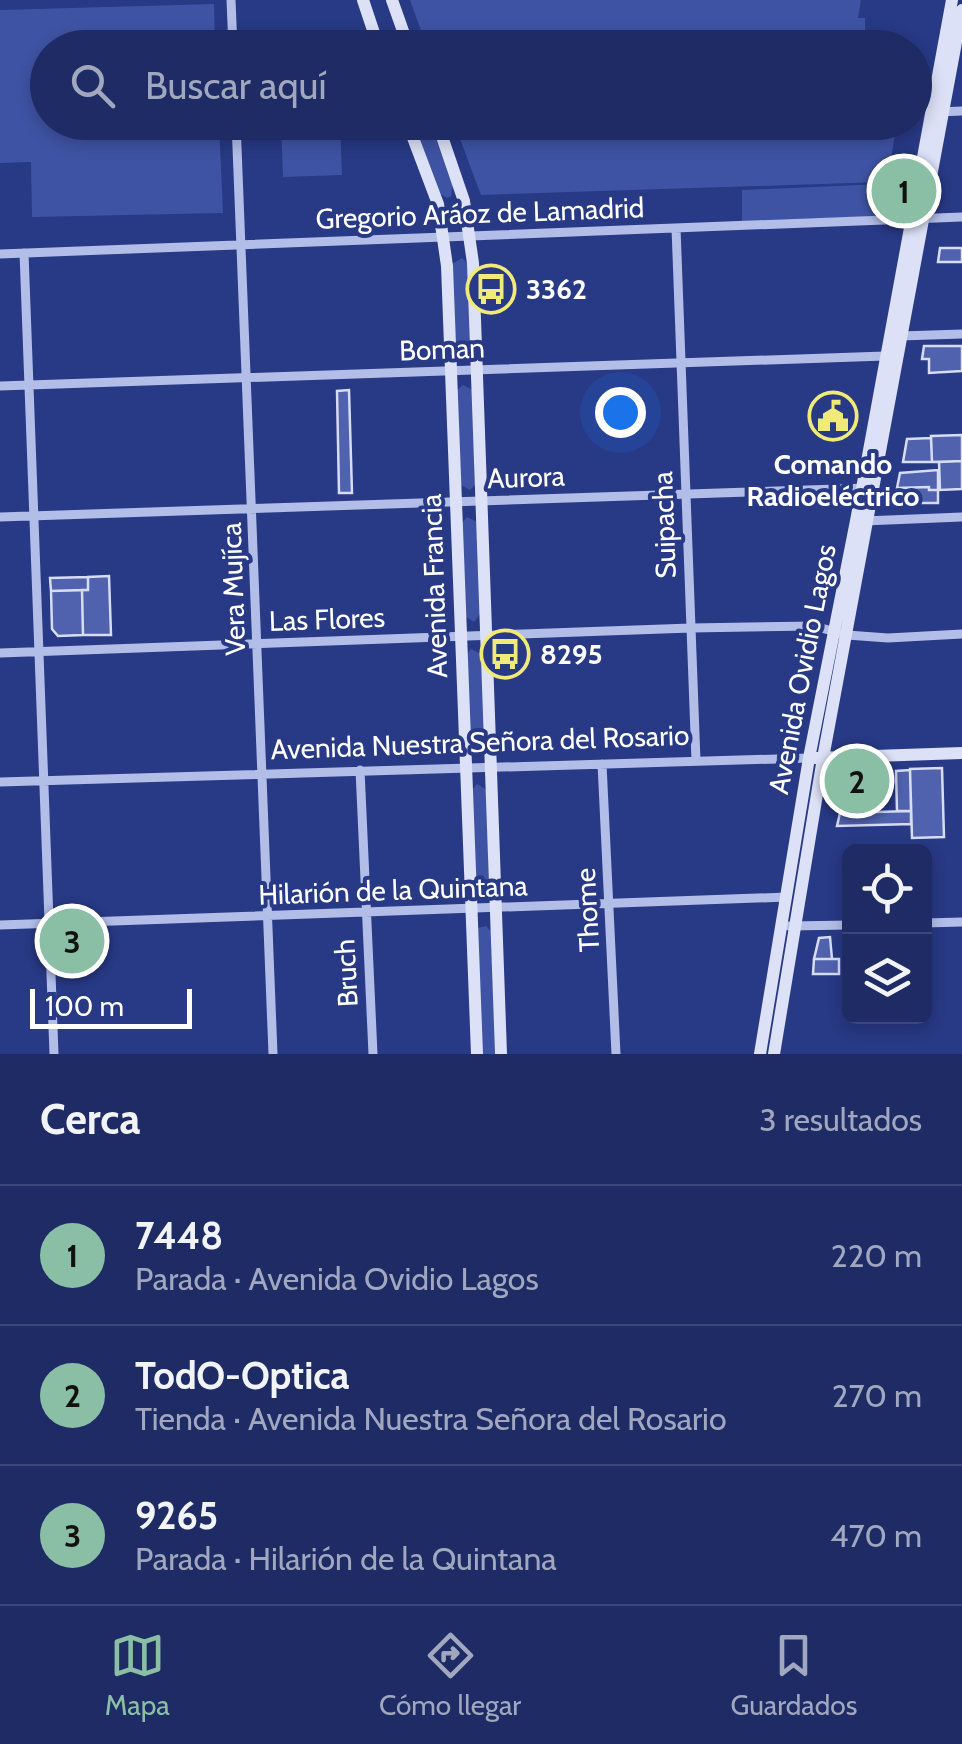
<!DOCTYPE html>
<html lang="es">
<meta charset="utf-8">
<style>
:root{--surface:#1e2b64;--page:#2b376d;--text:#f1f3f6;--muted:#a1a7bf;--line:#3c4778;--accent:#8abfa5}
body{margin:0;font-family:Cabin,sans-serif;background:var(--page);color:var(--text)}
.controls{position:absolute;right:30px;bottom:30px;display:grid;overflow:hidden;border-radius:15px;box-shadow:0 5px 15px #0003}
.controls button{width:90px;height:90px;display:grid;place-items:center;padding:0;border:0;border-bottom:2px solid var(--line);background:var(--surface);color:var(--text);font:50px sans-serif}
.scale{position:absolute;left:30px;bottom:25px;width:162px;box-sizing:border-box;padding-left:10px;border:5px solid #fff;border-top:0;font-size:28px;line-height:35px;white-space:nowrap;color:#fff;-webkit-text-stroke:8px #283985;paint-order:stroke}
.you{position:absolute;left:620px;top:412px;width:35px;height:35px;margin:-25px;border:8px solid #fff;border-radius:50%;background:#1a73e8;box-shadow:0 0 0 15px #1a73e833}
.badge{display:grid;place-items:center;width:65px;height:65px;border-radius:50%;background:var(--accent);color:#111;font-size:32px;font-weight:700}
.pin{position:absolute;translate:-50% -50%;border:5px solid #fff;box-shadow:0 2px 10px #0006}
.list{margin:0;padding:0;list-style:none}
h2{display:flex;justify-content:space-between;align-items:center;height:130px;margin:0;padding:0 40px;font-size:42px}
h2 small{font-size:32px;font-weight:400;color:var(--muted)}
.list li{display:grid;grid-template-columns:65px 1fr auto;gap:30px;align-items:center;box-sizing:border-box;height:140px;padding:0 40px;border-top:2px solid var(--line)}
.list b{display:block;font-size:38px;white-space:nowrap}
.list p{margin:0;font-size:32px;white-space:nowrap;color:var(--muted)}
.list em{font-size:32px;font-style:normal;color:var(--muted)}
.icon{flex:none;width:55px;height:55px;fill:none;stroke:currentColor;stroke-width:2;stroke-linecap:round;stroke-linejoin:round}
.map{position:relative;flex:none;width:962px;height:1054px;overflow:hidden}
.search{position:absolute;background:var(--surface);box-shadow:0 5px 15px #0003;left:30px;right:30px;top:30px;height:110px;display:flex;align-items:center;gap:25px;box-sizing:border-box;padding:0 35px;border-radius:55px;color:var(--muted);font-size:38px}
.sheet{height:550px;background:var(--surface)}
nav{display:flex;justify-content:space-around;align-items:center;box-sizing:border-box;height:140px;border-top:2px solid var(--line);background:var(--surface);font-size:28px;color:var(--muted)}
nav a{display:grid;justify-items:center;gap:5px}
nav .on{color:var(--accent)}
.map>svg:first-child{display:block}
</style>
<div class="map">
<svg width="962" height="1054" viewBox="0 0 962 1054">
<rect width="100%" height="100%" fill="#283985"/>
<path fill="#3f53a4" d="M410 0H861L858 18H865V47H427Z
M214 4 215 47 48 48V122L219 123 223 213 32 217 31 162 0 163V10Z
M281 123H340L342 175 283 177Z
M413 123H430L453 185 451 196 447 198 439 193Z
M454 123 455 122 897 123 889 170 882 182 481 195Z
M882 184 887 211 882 216 742 221V190Z
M462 258 468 264 470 353 465 357 456 353 452 264Z
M463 385 473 390 475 485 470 490 461 485 457 390Z
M467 517 477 522 480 614 474 622 466 617 462 523Z
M471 649 481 654 485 747 479 755 472 753 469 748 466 655Z
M477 784 487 790 489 893 484 897 475 893 472 790Z
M486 926 491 931 495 1054H480L478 928Z"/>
<path fill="#5062ad" stroke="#d6dcf6" stroke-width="2.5" d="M940 248H962V262H938Z
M924 346H962V371L929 373V359H922Z
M349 390 352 493H339L337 391Z
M962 435V461L932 462 931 436Z
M931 438 932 462H903L907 439Z
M962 461V489L940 490 939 462Z
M938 470V490H929V487L897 488 900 473Z
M929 487V490H938V503H903L895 496 897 488Z
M109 576 111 635H83L82 590H88V577Z
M88 577V590L51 591 50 578Z
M82 590 83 635 58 636 52 629 51 591Z
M942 768 944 837 912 838 910 769Z
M869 769V786H861L862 797H841L848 770Z
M910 770 911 811H897L896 771Z
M911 811V824L837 826 840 813Z
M830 937 832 959H814L819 938Z
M814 959H839V974H813Z"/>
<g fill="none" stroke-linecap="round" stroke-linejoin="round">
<path stroke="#b2bde8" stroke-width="9" d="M231 0 233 48
M938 112 962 111
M236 122 273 1054
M676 228 696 761
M24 253 54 1054
M0 254 962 217
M900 336 962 334
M0 386 885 356
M0 517 867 488
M864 521 962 517
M0 653 691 628 814 626 847 635 888 638 962 634
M602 764 616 1054
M360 770 373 1054
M0 782 809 758
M924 923 962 922
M0 925 787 897
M789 926 850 925"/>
<path stroke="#dce1f7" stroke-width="12" d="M363 0 379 48
M392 0 409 48
M407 122 438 204 447 266 477 1054
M437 122 464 201 473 263 501 1054
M815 758 962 753
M760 1054 809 758 856 521 952 0
M774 1054 823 758 962 10"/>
</g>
<defs>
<g id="bus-ring" transform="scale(2.5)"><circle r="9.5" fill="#283985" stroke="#f0eb78" stroke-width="1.5"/><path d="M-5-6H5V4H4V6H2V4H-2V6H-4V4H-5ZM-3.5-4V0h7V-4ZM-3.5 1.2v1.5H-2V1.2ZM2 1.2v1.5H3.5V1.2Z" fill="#f0eb78"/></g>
<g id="civic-ring" transform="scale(2.5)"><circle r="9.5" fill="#283985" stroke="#f0eb78" stroke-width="1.5"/><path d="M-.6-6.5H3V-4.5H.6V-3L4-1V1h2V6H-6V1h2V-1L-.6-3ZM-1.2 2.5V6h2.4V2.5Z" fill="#f0eb78"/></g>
</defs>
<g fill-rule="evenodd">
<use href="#bus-ring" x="491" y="289"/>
<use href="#civic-ring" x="833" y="416"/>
<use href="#bus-ring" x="505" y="654"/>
</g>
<g text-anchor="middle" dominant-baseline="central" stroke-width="8" stroke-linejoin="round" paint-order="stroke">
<g font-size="28" fill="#fff" stroke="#283985">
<text transform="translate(480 213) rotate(-2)">Gregorio Aráoz de Lamadrid</text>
<text transform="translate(442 349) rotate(-2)">Boman</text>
<text transform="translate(526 477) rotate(-2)">Aurora</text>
<text transform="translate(664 525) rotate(-92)">Suipacha</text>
<text transform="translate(434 586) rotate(-92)">Avenida Francia</text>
<text transform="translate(233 589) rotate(-92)">Vera Mujíca</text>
<text transform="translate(327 619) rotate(-2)">Las Flores</text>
<text transform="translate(802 669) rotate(-79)">Avenida Ovidio Lagos</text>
<text transform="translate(480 742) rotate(-2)">Avenida Nuestra Señora del Rosario</text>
<text transform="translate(393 890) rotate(-2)">Hilarión de la Quintana</text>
<text transform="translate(587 910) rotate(-93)">Thome</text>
<text transform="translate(346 973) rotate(-93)">Bruch</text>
</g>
<g font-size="28" font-weight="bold" fill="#fff" stroke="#283985" text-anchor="start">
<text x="526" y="289">3362</text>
<text x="833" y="464" text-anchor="middle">Comando<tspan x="833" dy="32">Radioeléctrico</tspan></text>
<text x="540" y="654">8295</text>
</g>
</g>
</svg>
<div class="controls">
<button><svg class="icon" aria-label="locate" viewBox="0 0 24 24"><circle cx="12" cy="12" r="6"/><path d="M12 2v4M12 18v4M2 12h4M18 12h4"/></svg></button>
<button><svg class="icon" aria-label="layers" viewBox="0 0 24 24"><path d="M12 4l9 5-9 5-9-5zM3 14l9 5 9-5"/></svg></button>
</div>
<div class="scale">100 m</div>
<div class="you"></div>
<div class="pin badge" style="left:904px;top:191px">1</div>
<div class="pin badge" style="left:857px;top:781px">2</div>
<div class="pin badge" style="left:72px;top:941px">3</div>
<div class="search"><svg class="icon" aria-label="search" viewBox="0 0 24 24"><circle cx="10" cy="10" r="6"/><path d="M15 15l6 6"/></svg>Buscar aquí</div>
</div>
<section class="sheet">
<h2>Cerca<small>3 resultados</small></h2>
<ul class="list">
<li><span class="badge">1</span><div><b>7448</b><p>Parada · Avenida Ovidio Lagos</p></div><em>220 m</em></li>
<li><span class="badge">2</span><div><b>TodO-Optica</b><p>Tienda · Avenida Nuestra Señora del Rosario</p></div><em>270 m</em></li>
<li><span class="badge">3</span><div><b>9265</b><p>Parada · Hilarión de la Quintana</p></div><em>470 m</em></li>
</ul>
</section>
<nav>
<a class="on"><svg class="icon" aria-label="map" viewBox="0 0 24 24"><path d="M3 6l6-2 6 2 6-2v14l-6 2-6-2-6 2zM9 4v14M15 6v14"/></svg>Mapa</a>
<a><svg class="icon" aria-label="directions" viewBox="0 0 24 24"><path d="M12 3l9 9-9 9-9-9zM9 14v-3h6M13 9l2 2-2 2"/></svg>Cómo llegar</a>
<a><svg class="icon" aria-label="saved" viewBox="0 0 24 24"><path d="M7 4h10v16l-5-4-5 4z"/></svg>Guardados</a>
</nav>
